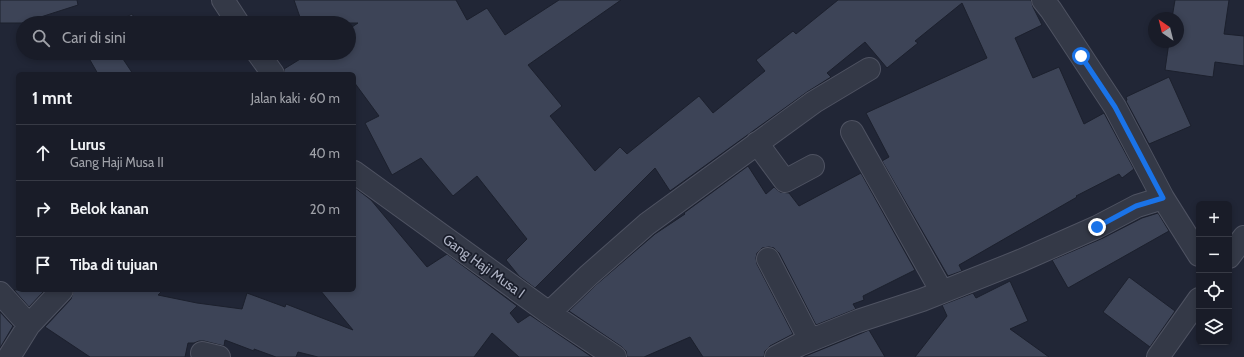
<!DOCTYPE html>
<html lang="id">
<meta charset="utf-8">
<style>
:root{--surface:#191c28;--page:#262934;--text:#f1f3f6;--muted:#9fa1a8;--line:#373a45}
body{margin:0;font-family:Cabin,sans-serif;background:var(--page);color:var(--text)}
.controls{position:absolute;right:12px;bottom:12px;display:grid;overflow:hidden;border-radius:6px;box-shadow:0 2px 6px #0003}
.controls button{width:36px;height:36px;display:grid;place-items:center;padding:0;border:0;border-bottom:1px solid var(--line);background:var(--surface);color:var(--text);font:20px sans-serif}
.compass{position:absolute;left:1148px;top:12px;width:36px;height:36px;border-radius:50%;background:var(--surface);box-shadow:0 2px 6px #0003;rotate:325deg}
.stop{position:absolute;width:12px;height:12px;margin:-9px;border:3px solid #1a73e8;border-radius:50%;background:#fff}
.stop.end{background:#1a73e8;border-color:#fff;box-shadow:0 1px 4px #0008}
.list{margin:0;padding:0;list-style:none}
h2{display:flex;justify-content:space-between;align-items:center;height:52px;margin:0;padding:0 16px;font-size:17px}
h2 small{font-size:13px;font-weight:400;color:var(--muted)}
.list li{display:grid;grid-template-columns:26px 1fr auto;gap:12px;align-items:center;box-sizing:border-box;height:56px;padding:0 16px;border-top:1px solid var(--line)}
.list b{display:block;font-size:15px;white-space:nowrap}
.list p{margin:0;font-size:13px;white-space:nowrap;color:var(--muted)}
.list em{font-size:13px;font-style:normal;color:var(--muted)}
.icon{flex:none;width:22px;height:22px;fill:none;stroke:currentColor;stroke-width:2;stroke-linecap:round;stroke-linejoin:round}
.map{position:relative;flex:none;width:1244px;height:357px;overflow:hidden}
.search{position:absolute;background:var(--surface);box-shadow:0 2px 6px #0003;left:16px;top:16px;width:340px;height:44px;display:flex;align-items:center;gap:10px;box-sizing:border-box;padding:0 14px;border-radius:22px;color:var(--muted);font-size:15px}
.panel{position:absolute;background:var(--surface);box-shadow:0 2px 6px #0003;left:16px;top:72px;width:340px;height:220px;border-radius:6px}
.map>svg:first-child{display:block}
</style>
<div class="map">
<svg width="1244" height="357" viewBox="0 0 1244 357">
<rect width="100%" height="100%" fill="#212636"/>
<path fill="#3d4457" stroke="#1c202d" d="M0 0H77L78 5 22 23H0Z
M294 0H456L467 20 487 8 505 35 559 0H621L528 65 562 106 550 116 595 171 620 147 627 154 699 96 713 113 765 71 756 60 793 31 796 34 838 0H1031L1033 7 1042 25 1015 38 1033 78 1059 67 1084 124 1104 113 1134 169 1122 178 1119 174 1076 196 1077 197 959 265 962 271 948 276 882 161 889 157 866 113 987 58 962 3 915 41 918 43 887 68 865 42 827 73 831 77 807 92 670 191 655 168 535 288 519 276 506 260 527 239 477 176 453 196 421 158 392 175 365 123 379 116 354 82V74H285L284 69 310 53H349V29L358 23H302Z
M1175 0H1229L1224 34 1244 36V66L1215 62 1213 77 1165 70 1169 42H1178V18H1172Z
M132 14 137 23H115Z
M86 53H134L123 59 133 74H98Z
M1169 77 1191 126 1149 144 1126 101 1127 100 1126 97Z
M748 166 766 194 774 187 780 192 789 193 799 206 861 173 915 270 863 296 864 300 853 304 856 309 816 325 779 253 774 248 769 247 762 248 757 253 756 258 757 264 793 334 770 346 765 351 764 357H703L690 337 644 357H627L626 351 622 347 569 311 597 284 655 234 685 214 684 213Z
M354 187 371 200 427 267 447 254 517 306 510 313 518 323 530 315 592 357H519L492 333 474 357H318L298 352 296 357H276L254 349V351L225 340 224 346 204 341H199L194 343H188L185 357H90L45 327 71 299 74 290H163L158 295 197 303 242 309 247 293 285 307 286 304 353 330 320 290H354Z
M1158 213 1169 231 1068 288 1052 260 1103 238 1142 218Z
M1129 277 1175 311 1150 347 1103 312Z
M1010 281 1028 321 1010 329 1049 357H915L947 316 942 305 973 293 976 298Z
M14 290H45L29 307Z
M0 312 13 326 0 348Z
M869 330 885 357H803L862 333Z"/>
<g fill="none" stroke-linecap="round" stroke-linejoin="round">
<g stroke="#4f5362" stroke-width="24">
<path id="minor" d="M223 0 238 23
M1043 0 1051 10 1115 107 1163 198 1199 255
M258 53 273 74
M852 132 942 292
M757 143 785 181 813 166
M354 172 549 313 615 357
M1229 257 1244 237
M768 259 810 340
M0 293 29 325
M549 313 589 275 647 224 814 102 869 69
M202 353 219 357
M9 357 29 325 62 290
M776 357 799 345 858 321 922 300 1020 261 1097 227 1137 206 1163 198
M1158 357 1199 299"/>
</g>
<use href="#minor" stroke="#343947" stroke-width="22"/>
</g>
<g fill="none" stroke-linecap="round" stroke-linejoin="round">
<path stroke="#1a73e8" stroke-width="5" d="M1081 56 1115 107 1163 198 1136 206 1097 227"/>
</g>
<g text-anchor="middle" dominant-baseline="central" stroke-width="3.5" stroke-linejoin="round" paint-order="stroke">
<g font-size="14" fill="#aeb3c4" stroke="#1a1e2b">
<text transform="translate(484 266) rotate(36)">Gang Haji Musa I</text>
</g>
</g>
</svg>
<div class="controls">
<button>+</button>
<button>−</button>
<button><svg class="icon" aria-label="locate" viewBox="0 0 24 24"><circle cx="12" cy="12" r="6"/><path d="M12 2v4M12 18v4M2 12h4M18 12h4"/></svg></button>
<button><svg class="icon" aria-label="layers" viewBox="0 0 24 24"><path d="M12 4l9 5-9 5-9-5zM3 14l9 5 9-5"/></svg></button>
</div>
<svg class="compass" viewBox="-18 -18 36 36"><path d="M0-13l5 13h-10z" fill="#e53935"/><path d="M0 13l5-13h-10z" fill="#9fa1a8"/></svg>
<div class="stop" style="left:1081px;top:56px"></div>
<div class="stop end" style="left:1097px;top:227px"></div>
<div class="search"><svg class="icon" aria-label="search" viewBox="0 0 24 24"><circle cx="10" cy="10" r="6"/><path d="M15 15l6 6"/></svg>Cari di sini</div>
<section class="panel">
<h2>1 mnt<small>Jalan kaki · 60 m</small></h2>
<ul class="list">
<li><svg class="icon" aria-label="ahead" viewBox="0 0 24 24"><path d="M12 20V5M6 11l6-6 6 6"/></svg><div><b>Lurus</b><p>Gang Haji Musa II</p></div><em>40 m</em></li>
<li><svg class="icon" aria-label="right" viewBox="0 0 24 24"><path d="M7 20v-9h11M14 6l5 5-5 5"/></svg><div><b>Belok kanan</b></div><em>20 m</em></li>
<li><svg class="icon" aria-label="arrive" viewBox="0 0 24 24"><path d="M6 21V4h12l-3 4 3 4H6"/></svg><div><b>Tiba di tujuan</b></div></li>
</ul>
</section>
</div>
